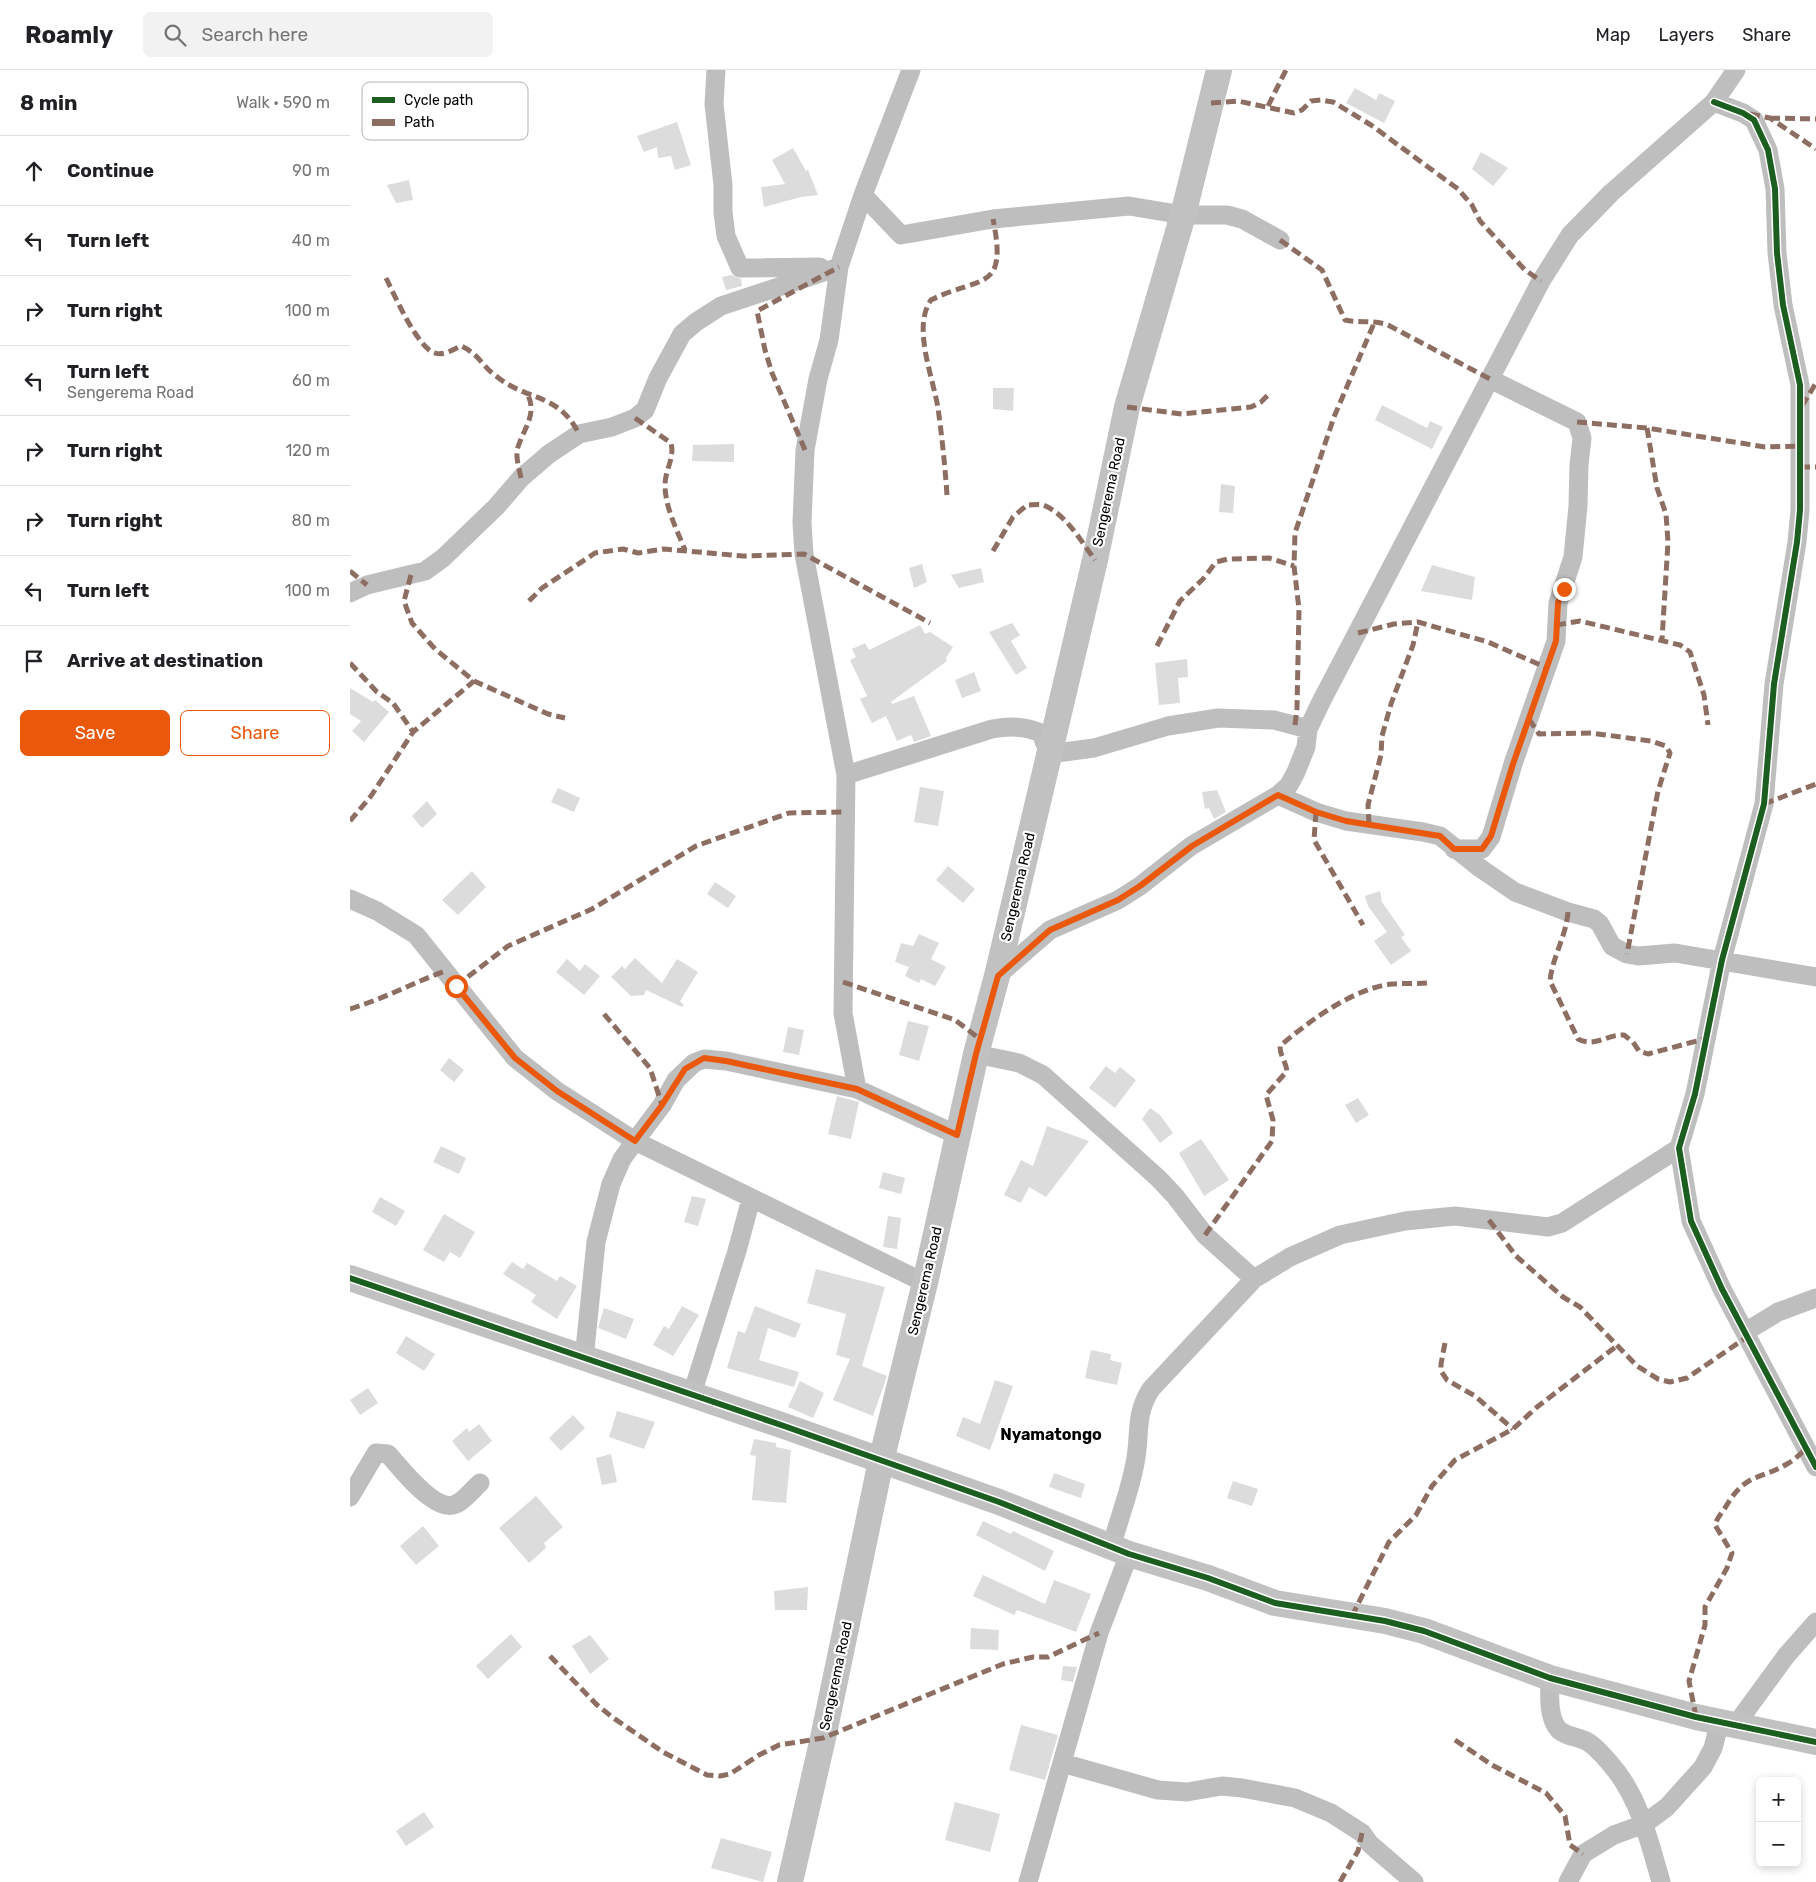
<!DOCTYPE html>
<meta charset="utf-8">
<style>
:root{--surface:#fff;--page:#f2f2f2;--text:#202124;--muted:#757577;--line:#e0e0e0;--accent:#ea580c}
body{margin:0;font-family:Rubik,sans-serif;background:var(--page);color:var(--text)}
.controls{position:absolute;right:15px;bottom:15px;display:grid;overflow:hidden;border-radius:8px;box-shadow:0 2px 8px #0003}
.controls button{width:45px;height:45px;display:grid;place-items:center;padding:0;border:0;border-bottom:1px solid var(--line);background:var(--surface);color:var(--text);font:25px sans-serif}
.stop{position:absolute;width:15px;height:15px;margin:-11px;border:4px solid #ea580c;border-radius:50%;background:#fff}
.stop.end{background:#ea580c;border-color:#fff;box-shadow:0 1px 5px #0008}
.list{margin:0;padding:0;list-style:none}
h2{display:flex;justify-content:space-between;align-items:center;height:65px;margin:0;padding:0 20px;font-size:21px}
h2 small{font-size:16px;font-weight:400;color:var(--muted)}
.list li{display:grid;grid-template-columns:32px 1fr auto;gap:15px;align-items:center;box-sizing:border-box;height:70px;padding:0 20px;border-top:1px solid var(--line)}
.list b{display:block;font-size:19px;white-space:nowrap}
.list p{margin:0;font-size:16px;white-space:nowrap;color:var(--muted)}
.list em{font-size:16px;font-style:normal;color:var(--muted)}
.actions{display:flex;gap:10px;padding:15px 20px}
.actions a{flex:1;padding:11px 0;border:1px solid var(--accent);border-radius:8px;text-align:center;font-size:18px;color:var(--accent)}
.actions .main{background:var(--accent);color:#fff}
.icon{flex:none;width:28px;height:28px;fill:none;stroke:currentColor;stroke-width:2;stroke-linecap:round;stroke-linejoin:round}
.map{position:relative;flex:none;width:1466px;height:1812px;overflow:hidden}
header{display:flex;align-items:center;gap:30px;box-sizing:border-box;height:70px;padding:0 25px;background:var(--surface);border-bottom:1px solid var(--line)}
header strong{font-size:24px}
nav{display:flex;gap:28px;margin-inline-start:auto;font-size:18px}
.search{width:350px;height:45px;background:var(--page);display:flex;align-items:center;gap:12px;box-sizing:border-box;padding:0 18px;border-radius:8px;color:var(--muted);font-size:19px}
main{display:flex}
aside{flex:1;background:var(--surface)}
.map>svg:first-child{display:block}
</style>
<header>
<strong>Roamly</strong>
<div class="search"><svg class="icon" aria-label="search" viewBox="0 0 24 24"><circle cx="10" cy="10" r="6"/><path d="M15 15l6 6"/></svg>Search here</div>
<nav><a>Map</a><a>Layers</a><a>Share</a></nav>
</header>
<main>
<aside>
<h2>8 min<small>Walk · 590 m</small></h2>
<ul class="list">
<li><svg class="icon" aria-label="ahead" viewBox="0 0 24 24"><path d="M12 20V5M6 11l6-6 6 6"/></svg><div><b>Continue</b></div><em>90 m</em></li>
<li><svg class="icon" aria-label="left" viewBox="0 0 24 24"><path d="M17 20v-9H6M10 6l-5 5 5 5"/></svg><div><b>Turn left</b></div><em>40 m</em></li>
<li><svg class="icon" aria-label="right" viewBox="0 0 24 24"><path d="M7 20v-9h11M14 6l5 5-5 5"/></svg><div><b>Turn right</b></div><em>100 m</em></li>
<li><svg class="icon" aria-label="left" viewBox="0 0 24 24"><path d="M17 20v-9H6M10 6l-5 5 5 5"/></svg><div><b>Turn left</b><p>Sengerema Road</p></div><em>60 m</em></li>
<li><svg class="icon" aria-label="right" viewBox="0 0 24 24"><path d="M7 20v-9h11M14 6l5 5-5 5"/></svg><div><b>Turn right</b></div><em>120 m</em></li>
<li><svg class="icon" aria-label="right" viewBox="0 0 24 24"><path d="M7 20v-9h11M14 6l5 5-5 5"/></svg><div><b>Turn right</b></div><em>80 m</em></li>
<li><svg class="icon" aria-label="left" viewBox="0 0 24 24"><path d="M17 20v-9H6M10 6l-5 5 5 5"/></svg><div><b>Turn left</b></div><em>100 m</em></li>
<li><svg class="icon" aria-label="arrive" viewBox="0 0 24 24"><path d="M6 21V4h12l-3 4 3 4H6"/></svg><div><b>Arrive at destination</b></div></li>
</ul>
<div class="actions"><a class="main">Save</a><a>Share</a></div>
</aside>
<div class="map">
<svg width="1466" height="1812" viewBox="0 0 1466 1812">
<rect width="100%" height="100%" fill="#fff"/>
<path fill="#dcdcdc" d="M1005 18 1026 30 1029 23 1045 31 1034 53 996 33Z
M327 52 341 95 325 100 321 86 308 88 307 77 294 82 287 66Z
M443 78 456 101 458 100 468 125 451 127 414 137 411 117 435 114 422 90Z
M1131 82 1158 98 1143 116 1122 99Z
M59 110 63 130 46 133 37 115Z
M381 205 391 209 392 216 376 220 372 207Z
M643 318H664L663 341 643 339Z
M1032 335 1077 358 1080 351 1093 357 1082 379 1025 350Z
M384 374V392L342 391 343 375Z
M871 414 885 416 883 443 869 442Z
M572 494 577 512 564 518 559 498Z
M1082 495 1125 507 1122 530 1071 521Z
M631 498 634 512 609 518 601 505Z
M662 553 670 565 661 571 677 598 666 605 639 562Z
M570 555 575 564 580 562 603 577 596 588 597 591 541 632 542 634 564 626 581 666 564 672 561 665 547 671 536 646 522 653 510 629 517 626 500 590 506 587 502 579 515 573 519 580Z
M837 589 838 607 828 608 830 633 809 635 805 593Z
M624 602 631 621 612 628 605 610Z
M0 618 23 632 25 630 39 642 14 672 2 661 11 651 0 644Z
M570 717 594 721 588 756 564 752Z
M208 718 230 728 224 742 201 732Z
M867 720 876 742 864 749 859 738 855 739 852 722Z
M77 731 87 744 72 758 62 746Z
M598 796 625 819 613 833 586 810Z
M122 801 136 817 108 845 92 830Z
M365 812 386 826 378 838 357 824Z
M1030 821 1032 832 1055 865 1051 867 1061 881 1041 895 1024 871 1037 862 1018 836 1015 826Z
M569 864 589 873 581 889 596 897 585 916 571 909 569 913 555 906 559 897 545 892 551 873 563 876Z
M285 888 312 913 327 889 348 902 330 931 334 935 332 937 296 920 294 925 281 926 261 907 272 896 275 899Z
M217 889 230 901 235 894 250 906 234 925 206 902Z
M558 951 579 956 569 991 549 985Z
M438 957 454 960 449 985 433 982Z
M99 988 114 1000 104 1012 90 1000Z
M756 996 765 1003 770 997 786 1010 765 1038 739 1018Z
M487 1026 509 1032 501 1069 478 1064Z
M1008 1028 1019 1045 1006 1053 995 1035Z
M800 1038 810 1045 823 1063 810 1073 792 1049Z
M697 1056 739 1071 696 1127 679 1117 671 1133 654 1125 671 1090 683 1096Z
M851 1069 879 1110 854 1126 829 1083Z
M91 1076 116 1088 109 1104 83 1092Z
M533 1102 555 1108 551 1124 529 1118Z
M342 1126 356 1129 348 1156 334 1152Z
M30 1127 55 1141 46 1156 22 1142Z
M94 1144 125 1162 110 1188 100 1182 94 1192 73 1180Z
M538 1146 551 1148 547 1179 533 1177Z
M162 1192 173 1199 177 1193 207 1211 210 1206 227 1216 207 1249 181 1232 186 1225 153 1204Z
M466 1199 535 1217 512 1296 537 1306 523 1346 483 1330 500 1289 486 1285 496 1244 457 1233Z
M332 1236 349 1245 323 1286 303 1275 314 1256 319 1259Z
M405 1236 451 1254 445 1268 418 1258 409 1290 449 1302 444 1317 377 1298 388 1261 395 1263Z
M254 1238 284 1249 276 1269 248 1258Z
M56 1266 85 1284 74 1301 46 1283Z
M741 1280 761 1284 760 1290 772 1293 767 1315 735 1308Z
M645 1310 663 1316 640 1380 606 1366 613 1347 630 1354Z
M450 1311 474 1323 463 1348 438 1337Z
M18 1318 28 1333 10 1345 0 1330Z
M267 1341 305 1352 294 1379 259 1367Z
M223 1345 235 1358 211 1381 199 1368Z
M129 1354 142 1371 118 1391 102 1371 117 1358 119 1362Z
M404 1369 426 1373V1377L441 1380 436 1433 402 1430 406 1386 400 1385Z
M261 1384 267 1412 252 1415 246 1388Z
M704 1403 735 1414 731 1428 699 1417Z
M883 1411 908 1419 902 1436 877 1428Z
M186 1426 213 1457 194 1473 196 1478 179 1493 149 1458Z
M633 1451 661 1464 663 1461 704 1481 695 1501 626 1465Z
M73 1456 89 1476 66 1495 50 1476Z
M633 1505 695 1534 704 1510 741 1524 726 1562 667 1540 664 1545 623 1526Z
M458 1517 457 1540H425L424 1521Z
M621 1558 649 1560 648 1580 620 1579Z
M161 1564 172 1577 138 1609 126 1596Z
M240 1565 259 1589 240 1604 222 1576Z
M713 1596 727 1597 723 1612 711 1610Z
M671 1655 708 1665 695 1710 659 1700Z
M605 1732 650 1744 640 1782 595 1770Z
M74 1742 84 1757 56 1776 46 1761Z
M371 1768 422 1782 413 1812 361 1798Z"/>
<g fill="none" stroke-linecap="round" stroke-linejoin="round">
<path stroke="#bebebe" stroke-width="19" d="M366 0 364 34 373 115V142L376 166 390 198 470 197
M1364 32 1393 43 1404 50 1418 80 1425 119 1427 183 1433 235 1450 315V440L1447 472 1424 614 1414 734 1372 890 1345 1024 1329 1078 1341 1151 1372 1219 1466 1397
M513 125 551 165 643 149 779 136 833 145H877L892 149 930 170
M0 523 17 515 75 501 93 488 146 437 171 408 199 384 229 364 262 357 285 348 295 340 308 308 332 264 346 252 371 236 489 197
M496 705 642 659C660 656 674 656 691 663L699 684 744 678 818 656 868 648 924 650 958 659
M928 725 966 742 996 751 1073 762 1090 766 1130 798 1165 822 1218 842 1244 849 1250 854 1262 876 1277 884 1288 886 1325 883 1466 907
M1104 779H1132L1141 767 1163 694 1206 571 1208 533 1223 487 1228 436 1229 395 1232 368 1227 352 1140 309
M0 829 27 841 66 865 165 988 207 1021 285 1071 575 1213
M647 906 700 860 768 830 790 816 841 776 928 725 939 715 946 702 956 677 958 659 972 630 1191 211 1220 165 1261 123 1364 32 1386 0
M626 984 669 993 693 1005 808 1108 825 1126 855 1165 904 1209
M507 1019 493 943 496 705 454 484 452 453 455 380 468 309 479 270 489 197 513 125 561 0
M1395 1262 1428 1242 1466 1228
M234 1289 246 1172 261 1114 272 1089 285 1071 312 1035 326 1010 344 993 354 989 376 991 507 1019 607 1065
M342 1324 387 1181 401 1129
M0 1427 26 1383 38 1384C50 1397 85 1444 106 1434 114 1431 123 1419 130 1413
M762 1475C769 1448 780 1421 785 1393 791 1365 784 1345 801 1319L904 1209 940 1187 990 1165 1055 1151 1105 1146 1198 1157 1212 1153 1329 1078
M1200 1608C1200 1623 1197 1647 1209 1660 1217 1667 1229 1667 1238 1672 1249 1679 1259 1692 1267 1702 1291 1734 1300 1774 1311 1812
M1387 1653 1436 1586 1466 1552
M712 1693 808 1720 837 1722 872 1716 892 1718 945 1728 981 1743 1012 1763 1020 1774 1064 1812
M678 1812 749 1563 779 1484
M1218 1812 1233 1784 1264 1765 1294 1754 1317 1737 1353 1697 1363 1678 1370 1651"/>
<path stroke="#c1c1c1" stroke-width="26" d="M0 1208 434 1356 649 1432 779 1484 858 1508 925 1533 1035 1551 1074 1561 1200 1608 1346 1647 1466 1672
M440 1812 473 1668 531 1391 575 1213 626 984 647 906 745 490 777 337 833 145 869 0"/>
<path stroke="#8d6e63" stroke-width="5" stroke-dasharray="10 5" stroke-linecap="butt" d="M861 33 888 31 944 43 952 40 961 31 971 30 983 32 1021 55 1108 119 1122 135 1130 151 1175 200 1191 211
M918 36 936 0
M1400 44 1420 48 1466 79
M1420 48 1466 49
M930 170 972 200 995 250C1010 253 1024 250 1038 255L1140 309
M36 208C44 224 68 279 85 283 94 286 104 279 111 276 129 284 132 296 146 306 178 332 208 322 229 364
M1452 336 1466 313
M777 337 832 344 901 337 911 332 918 325
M285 348 321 373C325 388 315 400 315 415 315 437 327 460 335 480
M1227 352 1297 358 1415 377 1450 376
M1297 358 1307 418 1316 444 1318 472 1312 570
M455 380 422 303 415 280 407 241 489 197
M1450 397H1466
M171 408C169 398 165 386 168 377 174 358 187 345 178 325
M597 425C595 396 592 367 588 338 583 307 562 257 581 230 631 205 658 223 643 149
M643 481 663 447 677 435C682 435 688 434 693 435 715 443 731 471 745 490
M0 501 17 515
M61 505 54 531 62 553 85 579 124 611 198 644 215 648
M179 531 192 518 245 483 273 479 288 483 314 479 393 486 454 484 580 553
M1206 555 1230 551 1330 575 1340 582 1354 625 1358 655
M1008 563 1044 554 1068 552 1138 572 1195 597
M807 576 830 531 853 509 866 492 878 489 919 488 944 496
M0 593 27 622 43 633 63 662
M1179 649 1189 664 1241 663 1301 671 1316 676 1320 683 1308 721 1277 884
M945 655 947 638 949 539 944 496 945 463 984 347 1025 251
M1414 734 1466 714
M966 742 964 770 1013 855
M0 751 21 726 63 662 124 611
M1019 754 1018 735 1031 685 1032 666 1041 634 1063 575 1068 552
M1218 842C1216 867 1202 888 1200 911L1228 969C1245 978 1257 964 1274 965L1283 972 1289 981 1298 984 1358 968
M493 912 605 950 630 969
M106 916 158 876 242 839 346 776 439 743 496 742
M0 939C33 929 63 913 95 901
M254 944 300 998 312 1035
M1139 1150 1166 1186 1213 1227 1230 1237 1287 1296 1308 1309 1320 1312 1337 1308 1397 1267
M855 1165 922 1071 923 1050 916 1025 937 1001C936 992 930 986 930 976 959 951 1004 918 1042 914 1054 913 1066 914 1077 913
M1095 1273 1091 1294V1301L1097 1310 1125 1326 1163 1359
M1002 1546 1039 1472 1066 1445 1082 1416 1105 1390 1163 1359 1187 1337 1268 1275
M200 1586 246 1634 262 1647 313 1682 357 1705 370 1706 380 1704 409 1685 429 1675 473 1668 653 1594 683 1587H698L749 1563
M1346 1647 1339 1611 1355 1555V1537L1377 1498 1382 1483 1365 1455C1367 1448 1371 1444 1375 1438 1395 1403 1407 1411 1437 1394 1444 1390 1450 1384 1456 1379
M1105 1670 1142 1695 1196 1723 1215 1746 1220 1775 1233 1784
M990 1812 1008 1781 1012 1763"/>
<g stroke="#fff" stroke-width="9">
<path id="cycleway" d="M1364 32 1393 43 1404 50 1418 80 1425 119 1427 183 1433 235 1450 315V440L1447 472 1424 614 1414 734 1372 890 1345 1024 1329 1078 1341 1151 1372 1219 1466 1397
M0 1208 434 1356 649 1432 779 1484 858 1508 925 1533 1035 1551 1074 1561 1200 1608 1346 1647 1466 1672"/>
</g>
<use href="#cycleway" stroke="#1b5e20" stroke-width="6"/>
</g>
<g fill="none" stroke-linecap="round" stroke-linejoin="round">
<path stroke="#ea580c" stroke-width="6" d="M106 916 165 988 207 1021 285 1071 312 1035 335 999 354 988 376 991 507 1019 607 1065 626 984 648 906 700 860 768 830 790 816 842 776 928 725 966 742 996 751 1090 766 1104 779H1132L1141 766 1163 694 1206 571 1208 533 1214 519"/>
</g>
<g text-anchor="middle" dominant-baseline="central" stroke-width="4.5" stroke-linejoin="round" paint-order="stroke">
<g font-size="14" fill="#000" stroke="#fff">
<text transform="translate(759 422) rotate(-78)">Sengerema Road</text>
<text transform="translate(668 817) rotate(-77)">Sengerema Road</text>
<text transform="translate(575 1211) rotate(-77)">Sengerema Road</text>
<text transform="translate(486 1606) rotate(-78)">Sengerema Road</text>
</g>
<g font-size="16" font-weight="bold" fill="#000" stroke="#fff">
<text x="701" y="1364">Nyamatongo</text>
</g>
</g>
<rect x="12" y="12" width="166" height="58" rx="8" fill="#fff" stroke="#b2b2b2" stroke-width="1"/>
<rect x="22" y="27" width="23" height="6" fill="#1b5e20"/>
<rect x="22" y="49" width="23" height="7" fill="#8d6e63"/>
<g font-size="14" fill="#000">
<text x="54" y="35">Cycle path</text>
<text x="54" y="57">Path</text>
</g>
</svg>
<div class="controls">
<button>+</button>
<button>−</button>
</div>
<div class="stop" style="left:106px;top:916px"></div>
<div class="stop end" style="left:1214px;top:519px"></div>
</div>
</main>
